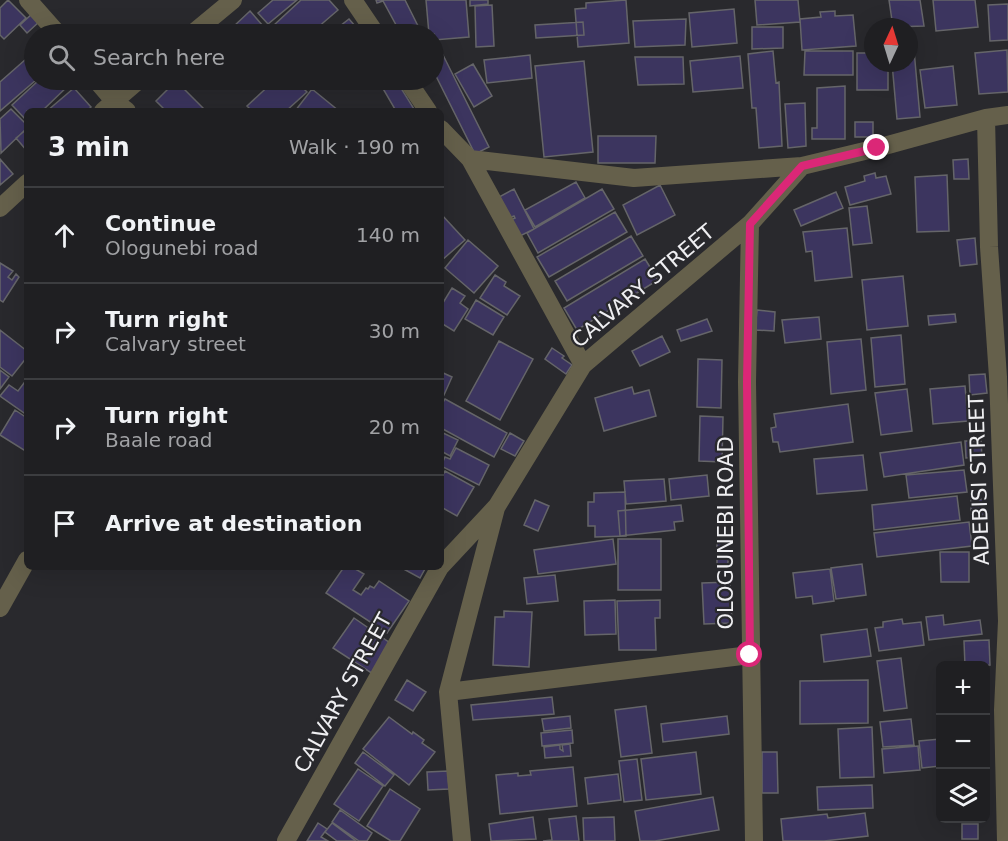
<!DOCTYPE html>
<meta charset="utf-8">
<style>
:root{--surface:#1f1f22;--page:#2c2c2f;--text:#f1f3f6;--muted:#a1a2a5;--line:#3c3d40}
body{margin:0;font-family:"DejaVu Sans",sans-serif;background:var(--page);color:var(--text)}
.controls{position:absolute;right:18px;bottom:18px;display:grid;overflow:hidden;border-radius:9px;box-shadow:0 6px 24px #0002}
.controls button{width:54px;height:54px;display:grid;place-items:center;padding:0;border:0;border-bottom:2px solid var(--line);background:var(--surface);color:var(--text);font:30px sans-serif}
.compass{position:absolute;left:864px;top:18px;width:54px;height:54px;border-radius:50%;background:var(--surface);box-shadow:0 6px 24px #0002;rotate:4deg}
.stop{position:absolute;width:18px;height:18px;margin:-14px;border:4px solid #db2777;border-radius:50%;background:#fff}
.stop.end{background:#db2777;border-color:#fff;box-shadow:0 2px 6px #0008}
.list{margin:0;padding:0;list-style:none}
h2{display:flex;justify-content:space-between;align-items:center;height:78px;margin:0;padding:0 24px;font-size:26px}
h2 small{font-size:20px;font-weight:400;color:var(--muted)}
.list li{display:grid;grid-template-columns:39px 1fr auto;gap:18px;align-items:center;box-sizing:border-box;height:96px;padding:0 24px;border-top:2px solid var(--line)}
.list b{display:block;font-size:22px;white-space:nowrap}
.list p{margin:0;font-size:20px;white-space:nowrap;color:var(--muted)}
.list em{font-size:20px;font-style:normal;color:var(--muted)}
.icon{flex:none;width:33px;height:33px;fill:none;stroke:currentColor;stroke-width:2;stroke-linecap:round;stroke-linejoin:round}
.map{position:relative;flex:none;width:1008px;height:841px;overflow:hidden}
.search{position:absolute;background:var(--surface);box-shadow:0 6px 24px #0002;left:24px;top:24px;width:420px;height:66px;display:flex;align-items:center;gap:15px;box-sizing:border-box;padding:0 21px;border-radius:33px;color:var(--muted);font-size:22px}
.panel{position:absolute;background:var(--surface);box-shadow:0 6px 24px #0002;left:24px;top:108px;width:420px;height:462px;border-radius:9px}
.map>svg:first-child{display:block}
</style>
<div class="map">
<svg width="1008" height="841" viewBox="0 0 1008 841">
<rect width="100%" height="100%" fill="#29292d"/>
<path fill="#3c355f" stroke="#656569" stroke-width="1.5" d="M8 0 26 18 4 39 0 35V8Z
M273 0H297L268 24 258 13Z
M301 0H329L338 10 310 34H281L273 26Z
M376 0H405L422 34H401L383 1 377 3Z
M426 0H466L469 37 434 40V34H429Z
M470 0H488V4L470 6Z
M626 0 629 43 578 47 575 9 586 8V3Z
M755 0H798L800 22 757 25Z
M889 0H920L924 26 893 27Z
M933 0H975L978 27 936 31Z
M1008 4V40L990 41 988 5Z
M492 5 494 46 476 47 475 6Z
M734 9 737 43 692 47 689 13Z
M250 11 263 26 254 34H240L233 27Z
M835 11V16L853 15 856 46 802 50 800 19 821 17 820 12Z
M33 13 40 21 27 33 20 25Z
M349 19 362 34H338L335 30Z
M686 19 685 45 635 47 633 21Z
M583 22 584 35 536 38 535 25Z
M752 27H783V48L752 49Z
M439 47 489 147 475 154 434 72V50Z
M914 50 920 117 897 119 892 63H909V51Z
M1007 50 1008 92 979 94 975 53Z
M773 51 776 83 779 82 782 146 759 148 756 108H752L748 54Z
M805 51H853V75H804Z
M857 53H873V63H888V90H857Z
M530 55 532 78 487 83 484 60Z
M740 56 743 88 693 92 690 61Z
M635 57H683L684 84 638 85Z
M26 59 34 69 36 80 0 111V82Z
M584 61 593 152 544 157 535 66Z
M473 64 492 96 474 107 455 74Z
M953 66 957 105 925 108 920 70Z
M39 80H70L72 82 42 111H27V121L12 105Z
M275 80H320L314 85 308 80 301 86 307 92 286 111H252L247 106Z
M378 80H396L414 109 396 111Z
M176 81 206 111H166L156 101Z
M845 86V139H812V128H817V88Z
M74 88 91 107 87 111H47Z
M312 89 339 111H295Z
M805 103 806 146 788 148 785 104Z
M11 109 27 125V128L1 153 0 119Z
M855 122H873V137H855Z
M27 129V151L16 138Z
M598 136H656L655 163H598Z
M0 159 13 174 0 185Z
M968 159 969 179H954L953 160Z
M875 173 876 178 886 176 891 194 850 205 845 187 865 181 864 176Z
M947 175 949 231 917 232 915 177Z
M576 182 585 198 535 227 525 210Z
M660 185 675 215 637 235 623 205Z
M514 189 534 229 518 237 510 220 515 218 514 216 509 218 499 197Z
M602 189 614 209 538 253 527 233Z
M836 192 843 208 801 226 794 210Z
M867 206 872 243 853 245 849 208Z
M615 212 627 232 549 277 537 257Z
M441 214 465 240 442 260 441 259Z
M847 228 852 277 815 281 812 251 806 252 803 232Z
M631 236 643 256 567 301 555 281Z
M975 238 977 264 960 266 957 240Z
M468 240 498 266 474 293 445 268Z
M645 259 658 280 577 330 564 308Z
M0 263 13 271 8 277 12 280 16 274 19 277 3 302 0 300Z
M495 275 506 282 504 286 520 296 507 315 480 298Z
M903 276 908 326 867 330 862 280Z
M452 288 465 296 460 303 468 309 454 331 441 323V306Z
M476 300 504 317 493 335 465 319Z
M757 310 775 312 774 331 755 330Z
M955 314 956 322 929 325 928 316Z
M819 317 821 339 785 343 782 320Z
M707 319 712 331 681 341 677 330Z
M0 330 27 351V357L12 376 0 367Z
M901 335 905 384 875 387 871 338Z
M662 336 670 352 640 366 632 351Z
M861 339 866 390 831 394 827 342Z
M499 341 533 359 500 420 466 401Z
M552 348 564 356 562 358 572 365 566 374 545 359Z
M698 359 722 360 721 408 697 407Z
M0 370 9 377 0 389Z
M441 372 452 377 444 395 441 393Z
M985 374 987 393 970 395 969 375Z
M27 379V415L0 396 9 385 18 391Z
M965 386 968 421 933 424 930 389Z
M632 387 634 394 649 390 656 416 604 431 595 398Z
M907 389 912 431 881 435 875 393Z
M445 399 507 433 494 457 441 428V406Z
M848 404 853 442 780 452 778 442H773L771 428 776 427 774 414Z
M15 410 27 418V452L0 435Z
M700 416 723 417 722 462 699 461Z
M441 432 458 440 450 456 441 451Z
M510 433 524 441 515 456 501 449Z
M965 441H981L982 457 966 458Z
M961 442 964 465 884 477 880 453Z
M456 448 489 465 479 485 441 466 445 457 450 459Z
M863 455 867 490 817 494 814 459Z
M964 470 967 492 909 498 906 475Z
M445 471 474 487 457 516 441 507V479Z
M707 475 709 496 671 500 669 479Z
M664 479 666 501 626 504 624 481Z
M625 492 626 536 595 537V526H588V502H594V493Z
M957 496 960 520 874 530 872 505Z
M985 499V515L971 516V500Z
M535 500 549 506 538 531 524 525Z
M681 505 683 521 674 522 675 530 620 536 618 511Z
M969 522 972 546 877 557 874 533Z
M717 538H728V566H717Z
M613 539 616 564 538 574 534 550Z
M618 539H661V590H618Z
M940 552H969V582H941Z
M862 564 866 595 836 599 831 568Z
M344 567H352L364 574 353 590 361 595 366 588 368 589 370 586 374 588 379 581 409 601 387 633 326 593Z
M400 567H426L420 578Z
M830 569 834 601 813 604 812 596 796 598 793 573Z
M555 575 558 601 527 604 524 578Z
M730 582 732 623 704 624 702 583Z
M615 600 616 634 585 635 584 601Z
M660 600V618H655L656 650H619L617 601Z
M504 611 532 612 529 667 493 665 495 617H504Z
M943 615 944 625 980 620 982 634 929 640 926 617Z
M354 618 393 645 373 674 333 648Z
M902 619 903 624 921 622 924 645 879 651 875 628 883 627V622Z
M867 629 871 656 824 662 821 635Z
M989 640 990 665 965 666 964 641Z
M901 658 907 708 884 711 877 661Z
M407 680 426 692 413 711 395 700Z
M868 680V723L800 724V681Z
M552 697 554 714 473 720 471 705Z
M646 706 652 753 621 757 615 710Z
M570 716 571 728 544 731 542 719Z
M727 716 729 734 663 742 661 724Z
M389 717 412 734 413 732 424 740 422 743 435 752 409 785 363 749Z
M911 719 914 745 883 747 880 722Z
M872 727 874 777 840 778 838 729Z
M572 730 573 743 542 746 541 733Z
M940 739V766L922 768 919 741Z
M570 744 571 756 545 758 544 747 560 745V749L563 751 562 745Z
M918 746 920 770 884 773 882 749Z
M363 752 394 775 385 786 355 763Z
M696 752 701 794 646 800 641 759Z
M762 752H777L778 793H762Z
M637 759 642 800 624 802 619 761Z
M573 767 577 806 500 814 496 775 518 773V776L529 775H531L530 771Z
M358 769 383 786 359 821 334 804Z
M448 771 449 789 428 790 427 772Z
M618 774 621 800 588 804 585 778Z
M872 785 873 808 818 810 817 787Z
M390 789 420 809 400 841H391L367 826Z
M713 797 719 830 655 841H640L635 811Z
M340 810 372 833 367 841H359L332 822Z
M865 813 868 836 824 841H783L781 819 827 814 828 818Z
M576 816 579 841H543L552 840 549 819Z
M533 817 536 839 491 841 489 824Z
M614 817 615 841H584L583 818Z
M318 823 327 829 321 837 328 841H307Z
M332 823 356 841H337L325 832Z
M962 824H978V839H962Z"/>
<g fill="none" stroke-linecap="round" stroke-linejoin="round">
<path stroke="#65604b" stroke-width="18" d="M28 0 58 34
M353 0 376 34
M192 34 233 0
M96 80 114 101 127 111
M407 80 428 111
M103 111 139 80
M986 118 989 247 998 377 1007 621 1003 710 1006 841
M441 129 470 159 583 365
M470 159 634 178 802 166 877 148 986 118 1008 115
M0 208 27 183
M750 224 747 382 754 841
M441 566 497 506 583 365 750 224 802 166
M0 608 27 560
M448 692 750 655
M286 841 440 567
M462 841 448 692 496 508"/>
</g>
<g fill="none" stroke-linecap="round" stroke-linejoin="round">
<path stroke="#db2777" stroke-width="8" d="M750 655 747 382 750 224 802 166 877 148"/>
</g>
<g text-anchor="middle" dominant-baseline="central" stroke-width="4.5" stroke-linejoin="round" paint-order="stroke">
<g font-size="21" fill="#efeff2" stroke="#29292d">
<text transform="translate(643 286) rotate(-40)">CALVARY STREET</text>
<text transform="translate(979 480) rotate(-92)">ADEBISI STREET</text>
<text transform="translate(726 533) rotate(-90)">OLOGUNEBI ROAD</text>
<text transform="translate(343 693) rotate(-61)">CALVARY STREET</text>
</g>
</g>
</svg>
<div class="controls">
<button>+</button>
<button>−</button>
<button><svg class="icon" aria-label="layers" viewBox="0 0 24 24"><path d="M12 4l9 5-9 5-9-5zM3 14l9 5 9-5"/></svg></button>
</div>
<svg class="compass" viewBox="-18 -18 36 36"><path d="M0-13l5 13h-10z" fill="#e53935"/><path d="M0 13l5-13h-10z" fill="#a1a2a5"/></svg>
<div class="stop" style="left:750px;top:655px"></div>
<div class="stop end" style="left:877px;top:148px"></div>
<div class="search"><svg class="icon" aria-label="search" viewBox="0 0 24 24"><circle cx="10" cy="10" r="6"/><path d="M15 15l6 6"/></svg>Search here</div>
<section class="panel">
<h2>3 min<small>Walk · 190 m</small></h2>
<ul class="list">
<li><svg class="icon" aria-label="ahead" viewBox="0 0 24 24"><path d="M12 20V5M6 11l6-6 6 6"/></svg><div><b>Continue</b><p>Ologunebi road</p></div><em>140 m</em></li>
<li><svg class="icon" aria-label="right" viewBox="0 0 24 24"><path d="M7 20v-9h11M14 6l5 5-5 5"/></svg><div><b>Turn right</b><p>Calvary street</p></div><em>30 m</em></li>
<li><svg class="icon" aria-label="right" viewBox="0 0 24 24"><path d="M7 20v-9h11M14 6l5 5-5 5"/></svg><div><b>Turn right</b><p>Baale road</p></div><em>20 m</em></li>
<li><svg class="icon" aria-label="arrive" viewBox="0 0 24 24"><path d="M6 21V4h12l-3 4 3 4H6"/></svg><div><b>Arrive at destination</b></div></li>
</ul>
</section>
</div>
